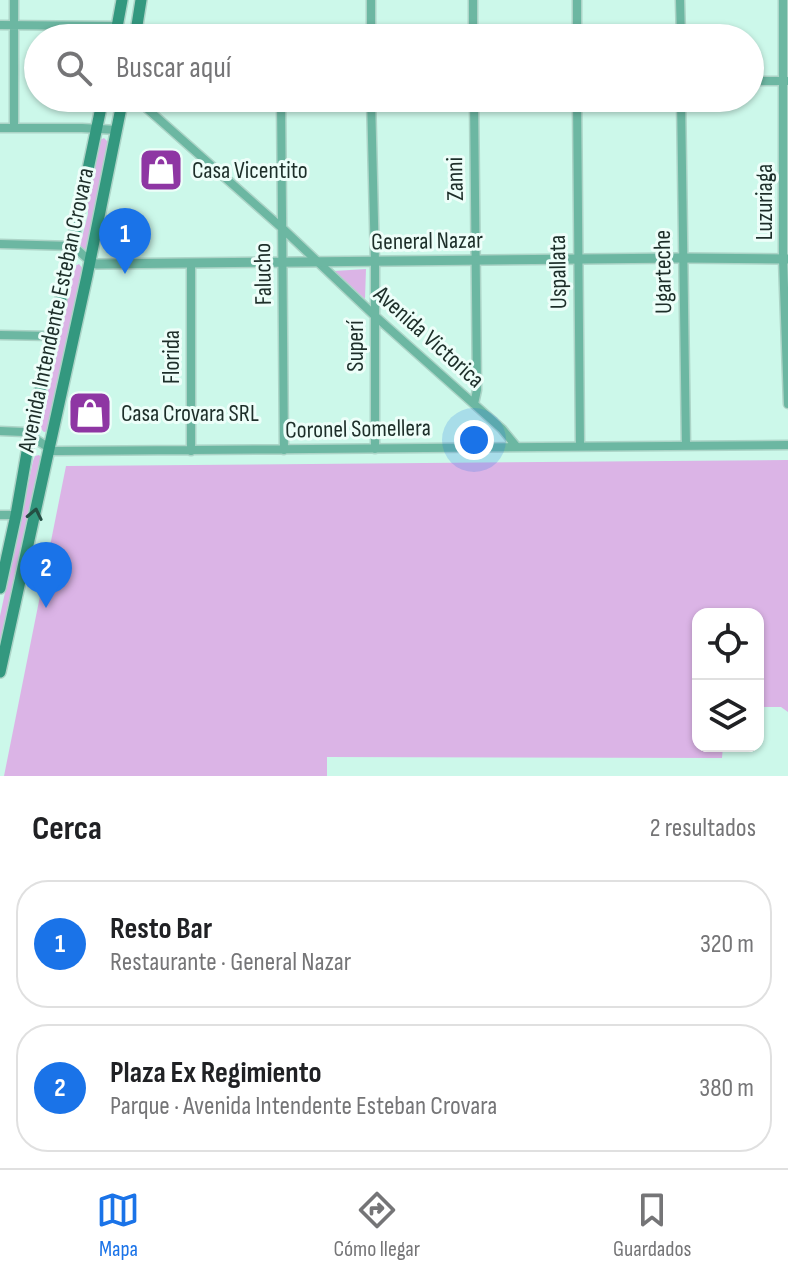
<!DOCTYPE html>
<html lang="es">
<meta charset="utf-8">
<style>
:root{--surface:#fff;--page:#f6f6f6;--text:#202124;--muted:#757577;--line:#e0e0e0;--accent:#1a73e8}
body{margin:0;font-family:"Sofia Sans Condensed",sans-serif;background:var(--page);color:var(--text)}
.controls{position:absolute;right:24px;bottom:24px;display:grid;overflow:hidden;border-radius:16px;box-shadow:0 2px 6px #0004}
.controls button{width:72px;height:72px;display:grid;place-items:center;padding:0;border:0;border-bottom:2px solid var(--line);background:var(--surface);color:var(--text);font:40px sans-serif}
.you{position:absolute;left:474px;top:440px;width:28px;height:28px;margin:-20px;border:6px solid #fff;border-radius:50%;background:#1a73e8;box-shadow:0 0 0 12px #1a73e833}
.badge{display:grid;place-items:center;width:52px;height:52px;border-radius:50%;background:var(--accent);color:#fff;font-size:26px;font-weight:700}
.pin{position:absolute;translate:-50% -66px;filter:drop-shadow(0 2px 4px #0008)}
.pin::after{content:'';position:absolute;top:42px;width:28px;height:24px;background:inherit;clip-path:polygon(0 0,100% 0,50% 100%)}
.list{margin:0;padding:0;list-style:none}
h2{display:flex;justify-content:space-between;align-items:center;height:104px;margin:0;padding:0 32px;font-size:34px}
h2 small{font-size:26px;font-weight:400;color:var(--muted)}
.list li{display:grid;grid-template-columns:52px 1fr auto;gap:24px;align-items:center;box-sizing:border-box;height:128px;margin:0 16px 16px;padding:0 16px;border:2px solid var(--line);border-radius:32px}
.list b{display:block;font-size:30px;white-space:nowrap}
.list p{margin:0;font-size:26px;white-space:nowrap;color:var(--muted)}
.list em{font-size:26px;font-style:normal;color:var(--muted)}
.icon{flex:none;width:44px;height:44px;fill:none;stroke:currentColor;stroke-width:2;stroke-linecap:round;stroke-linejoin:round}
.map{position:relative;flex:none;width:788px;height:776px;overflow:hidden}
.search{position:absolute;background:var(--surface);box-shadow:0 2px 6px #0004;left:24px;right:24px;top:24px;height:88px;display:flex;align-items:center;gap:20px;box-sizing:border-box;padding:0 28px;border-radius:44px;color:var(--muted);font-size:30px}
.sheet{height:392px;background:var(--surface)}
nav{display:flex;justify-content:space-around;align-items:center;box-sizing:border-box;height:112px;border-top:2px solid var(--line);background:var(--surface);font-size:22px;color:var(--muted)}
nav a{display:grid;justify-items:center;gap:4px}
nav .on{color:var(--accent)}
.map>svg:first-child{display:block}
</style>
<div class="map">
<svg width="788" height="776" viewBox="0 0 788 776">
<rect width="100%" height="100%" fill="#ccf8ea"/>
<path fill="#dbb4e6" d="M104 138 108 142 109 147 85 252 81 249 80 245 88 214 87 196 98 145 100 140Z
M79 264 83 269 49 431 44 432 41 429V424L73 267Z
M366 269 365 299 334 271Z
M39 455 42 458 0 664V616L33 461 35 456Z
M788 460V712L781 707H758V614H698V746H723L722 758 327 757V776H4L66 466Z"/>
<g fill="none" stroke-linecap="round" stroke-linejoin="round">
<g stroke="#acd4c7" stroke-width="11">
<path id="minor" d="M14 0V128
M371 0V38
M473 0V38
M577 0V38
M680 0 681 38
M783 0V259L788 404
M0 25 117 26
M750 81H787
M135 98 282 228 375 316 502 429 516 446
M281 98 284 450
M371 98 375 262V449
M577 98 580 446
M681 98 686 446
M0 128H82L117 130
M0 244 73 246 90 261
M0 335 53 336
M474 404 477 390 474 98
M0 431 24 432 54 451H59L788 445
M191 451V263
M0 515H16"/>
</g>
<g stroke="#acd4c7" stroke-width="12">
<path id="tertiary" d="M90 261 96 264 682 258 788 259"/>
</g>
<g stroke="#acd4c7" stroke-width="14">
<path id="secondary" d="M115 38 122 0
M135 38 141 0
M0 588 16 515 30 435 53 336 103 98
M0 672 87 276 123 98"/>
</g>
<use href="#minor" stroke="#6cb7a2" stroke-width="8"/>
<use href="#tertiary" stroke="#6cb7a2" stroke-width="9"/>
<use href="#secondary" stroke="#33987f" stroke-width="11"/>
</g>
<defs><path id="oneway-chevron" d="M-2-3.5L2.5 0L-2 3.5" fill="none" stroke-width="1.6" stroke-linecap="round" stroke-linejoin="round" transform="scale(2)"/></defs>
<use stroke="#244e43" href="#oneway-chevron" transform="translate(35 514) rotate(-78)"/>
<defs>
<g id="shop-square" transform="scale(2.3)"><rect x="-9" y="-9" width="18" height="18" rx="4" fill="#8e36a3" stroke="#edfef9"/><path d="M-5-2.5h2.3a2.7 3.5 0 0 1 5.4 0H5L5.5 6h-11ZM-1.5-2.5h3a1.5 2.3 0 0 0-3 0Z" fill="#fff"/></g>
</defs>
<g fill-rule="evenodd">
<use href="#shop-square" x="161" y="170"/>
<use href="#shop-square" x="90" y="413"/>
</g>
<g text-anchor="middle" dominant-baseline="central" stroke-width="6" stroke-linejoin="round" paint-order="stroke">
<g font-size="24" fill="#1d2e29" stroke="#edfef9" text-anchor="start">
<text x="192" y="170">Casa Vicentito</text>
<text x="121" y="413">Casa Crovara SRL</text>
</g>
<g font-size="24" fill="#1d2e29" stroke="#edfef9">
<text transform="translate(455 179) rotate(-91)">Zanni</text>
<text transform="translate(764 202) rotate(-90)">Luzuriaga</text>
<text transform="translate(427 241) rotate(-1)">General Nazar</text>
<text transform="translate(558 272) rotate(-91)">Uspallata</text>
<text transform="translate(663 272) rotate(-91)">Ugarteche</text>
<text transform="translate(263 274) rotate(-91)">Falucho</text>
<text transform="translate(56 310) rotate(-78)">Avenida Intendente Esteban Crovara</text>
<text transform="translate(429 337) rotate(42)">Avenida Victorica</text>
<text transform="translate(355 346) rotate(-90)">Superí</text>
<text transform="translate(171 357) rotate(-90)">Florida</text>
<text transform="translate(358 429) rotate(-1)">Coronel Somellera</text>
</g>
</g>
</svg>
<div class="controls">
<button><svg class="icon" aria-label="locate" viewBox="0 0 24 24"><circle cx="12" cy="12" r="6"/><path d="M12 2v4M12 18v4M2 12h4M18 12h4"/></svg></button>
<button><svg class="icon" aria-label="layers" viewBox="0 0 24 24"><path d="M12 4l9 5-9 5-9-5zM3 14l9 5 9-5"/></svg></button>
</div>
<div class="you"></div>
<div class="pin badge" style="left:125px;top:274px">1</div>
<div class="pin badge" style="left:46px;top:608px">2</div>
<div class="search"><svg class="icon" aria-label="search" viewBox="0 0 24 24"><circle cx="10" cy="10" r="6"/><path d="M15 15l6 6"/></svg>Buscar aquí</div>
</div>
<section class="sheet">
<h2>Cerca<small>2 resultados</small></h2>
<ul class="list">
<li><span class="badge">1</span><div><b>Resto Bar</b><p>Restaurante · General Nazar</p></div><em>320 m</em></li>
<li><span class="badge">2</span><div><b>Plaza Ex Regimiento</b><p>Parque · Avenida Intendente Esteban Crovara</p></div><em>380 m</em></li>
</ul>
</section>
<nav>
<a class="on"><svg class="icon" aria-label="map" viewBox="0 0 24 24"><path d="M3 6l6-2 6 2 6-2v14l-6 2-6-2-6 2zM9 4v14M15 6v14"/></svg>Mapa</a>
<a><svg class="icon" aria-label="directions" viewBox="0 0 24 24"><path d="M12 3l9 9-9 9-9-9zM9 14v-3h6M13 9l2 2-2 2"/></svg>Cómo llegar</a>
<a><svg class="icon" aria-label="saved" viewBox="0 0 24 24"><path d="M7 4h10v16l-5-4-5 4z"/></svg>Guardados</a>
</nav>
